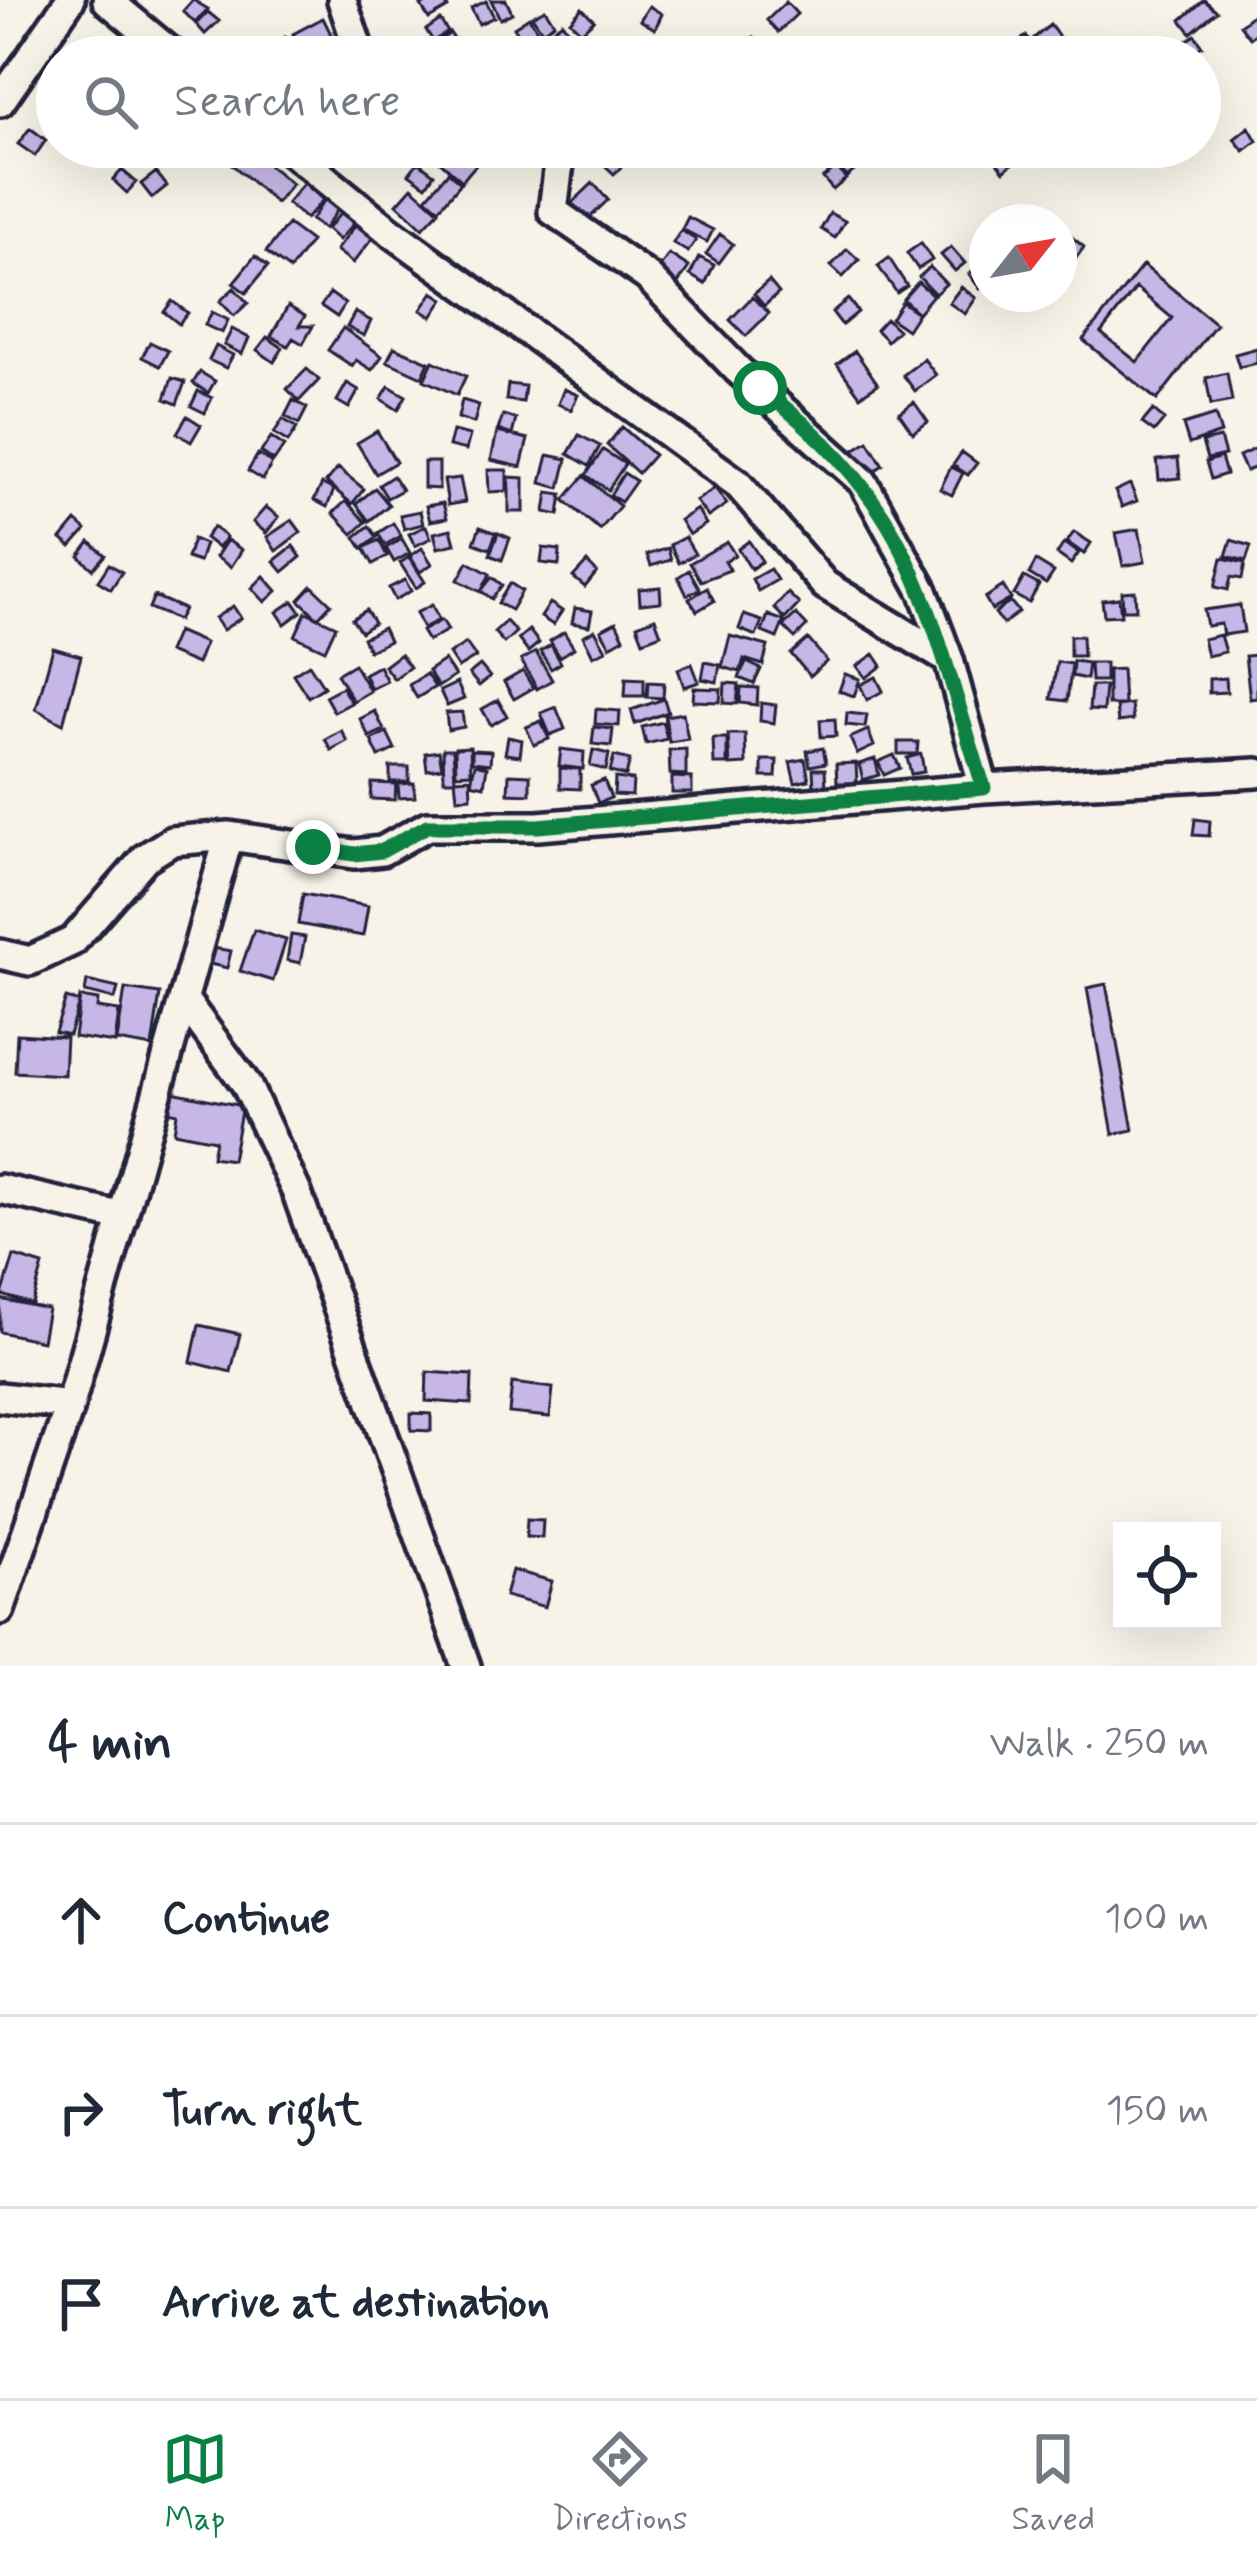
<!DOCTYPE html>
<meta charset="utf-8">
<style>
:root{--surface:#fff;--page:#f6f6f7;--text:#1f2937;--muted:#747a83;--line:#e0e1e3;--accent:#0b8043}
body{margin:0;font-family:Mynerve,sans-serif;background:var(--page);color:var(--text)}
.controls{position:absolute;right:36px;bottom:36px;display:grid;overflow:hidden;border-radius:0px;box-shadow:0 12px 48px #0002}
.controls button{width:108px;height:108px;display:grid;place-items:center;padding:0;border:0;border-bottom:3px solid var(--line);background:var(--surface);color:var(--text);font:60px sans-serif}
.compass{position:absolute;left:969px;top:204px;width:108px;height:108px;border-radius:50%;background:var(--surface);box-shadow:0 12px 48px #0002;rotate:59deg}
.stop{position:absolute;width:36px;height:36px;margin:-27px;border:9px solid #0b8043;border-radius:50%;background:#fff}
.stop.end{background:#0b8043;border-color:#fff;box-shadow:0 3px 12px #0008}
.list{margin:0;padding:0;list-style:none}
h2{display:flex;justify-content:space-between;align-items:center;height:156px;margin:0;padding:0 48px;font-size:51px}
h2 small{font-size:39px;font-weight:400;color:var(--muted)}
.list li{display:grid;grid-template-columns:78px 1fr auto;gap:36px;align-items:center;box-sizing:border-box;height:192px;padding:0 48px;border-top:3px solid var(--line)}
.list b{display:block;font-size:45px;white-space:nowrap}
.list em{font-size:39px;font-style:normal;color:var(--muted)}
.icon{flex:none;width:66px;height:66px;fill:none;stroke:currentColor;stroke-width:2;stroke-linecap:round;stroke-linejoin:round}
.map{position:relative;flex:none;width:1257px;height:1666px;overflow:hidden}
.search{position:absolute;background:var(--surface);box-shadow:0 12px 48px #0002;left:36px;right:36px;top:36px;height:132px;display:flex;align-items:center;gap:30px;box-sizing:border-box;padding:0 42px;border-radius:66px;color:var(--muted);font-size:45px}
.sheet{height:732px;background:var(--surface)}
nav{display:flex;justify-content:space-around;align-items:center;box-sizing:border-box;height:168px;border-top:3px solid var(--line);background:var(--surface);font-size:33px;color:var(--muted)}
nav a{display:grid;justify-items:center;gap:6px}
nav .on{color:var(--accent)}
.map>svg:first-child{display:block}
</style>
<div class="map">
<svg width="1257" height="1666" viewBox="0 0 1257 1666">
<rect width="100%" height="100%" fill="#f7f3e8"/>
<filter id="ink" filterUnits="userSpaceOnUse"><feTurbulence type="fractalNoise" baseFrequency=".00833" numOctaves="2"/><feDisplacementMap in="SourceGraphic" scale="24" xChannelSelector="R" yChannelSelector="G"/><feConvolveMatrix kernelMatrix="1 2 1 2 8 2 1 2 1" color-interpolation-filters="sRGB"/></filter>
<g filter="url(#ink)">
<path fill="#c7b7e7" stroke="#22223b" stroke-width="3" fill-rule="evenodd" d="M193 0 208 9 195 23 183 11Z
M431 0H444L448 8 429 19 421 6Z
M491 0H506L512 13 500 19Z
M1204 0 1217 11 1191 33 1181 20Z
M486 1 494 17 479 24 471 8Z
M786 2 797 14 778 32 767 20Z
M649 6 662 14 655 29 640 20Z
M582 8 594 20 581 32 570 21Z
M545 9 554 23 542 31 532 16Z
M208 12 219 21 205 34 196 24Z
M1256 12 1257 33 1250 38 1240 25Z
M529 17 537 30 522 39 514 27Z
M323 18 331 34 301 50 293 34Z
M440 20 448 32 433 41 426 30Z
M562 22 573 37 560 47 549 32Z
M1050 25 1059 37 1043 49 1034 38Z
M542 32 555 45 546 55 532 42Z
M450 33 459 46 445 57 436 43Z
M1195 35 1202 46 1186 56 1179 45Z
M1026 36 1036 49 1017 57 1010 48Z
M285 37 297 47 288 57 275 48Z
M754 37 767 51 761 57 744 47Z
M114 41 122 49 129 41 136 48 129 57H111L105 51Z
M1206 87 1216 104 1202 112 1200 90Z
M1249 127 1257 141 1244 151 1234 139Z
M30 128 46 140 35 156 18 144Z
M212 147H247L292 184 276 203Z
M433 147H465L480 160 462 181 429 152Z
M501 147 513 153 517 147H537L525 163 514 156 510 163 496 153Z
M607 147 628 160 614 174 597 158Z
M862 147H880L883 150 869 164 857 152Z
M927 147H952L953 148 934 162Z
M1001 147H1024L1027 151 1004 171 991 156Z
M847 152 859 167 847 177 834 161Z
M418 162 434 174 426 186 409 174Z
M837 167 846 179 833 190 823 178Z
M122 170 136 182 127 193 113 180Z
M156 172 167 186 152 198 141 184Z
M448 172 461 183 439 209 426 198Z
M304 183 323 200 306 219 287 203Z
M593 183 608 200 587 220 572 203Z
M412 187 439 211 423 228 397 204Z
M328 195 342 204 324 229 311 220Z
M346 207 359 218 339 240 327 229Z
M830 213 845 221 835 238 821 229Z
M688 217 713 230 707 242 682 229Z
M359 221 376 234 353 263 336 250Z
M288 224 311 241 290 270 266 252Z
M681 230 696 240 688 252 673 243Z
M720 234 733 244 719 263 706 254Z
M1068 234 1084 247 1073 262 1059 251Z
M921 243 932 260 918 269 907 253Z
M951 247 965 263 955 271 941 255Z
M847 249 859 260 843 277 831 266Z
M669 254 689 267 674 289 654 276Z
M255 256 268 266 246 293 233 283Z
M699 257 714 265 705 284 690 275Z
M889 258 907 286 897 293 878 266Z
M981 265 987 284 980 289 969 274Z
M1143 265 1216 324 1157 400 1083 340ZM1136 288 1172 318 1137 362 1101 333Z
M930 267 946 284 935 294 919 277Z
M769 281 779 293 764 306 754 294Z
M918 282 933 295 918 313 903 299Z
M961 287 976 298 965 314 949 303Z
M234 288 248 303 234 316 220 301Z
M433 292 444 299 432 317 421 310Z
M330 293 345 304 337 317 321 306Z
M752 297 769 313 746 336 730 320Z
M848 299 858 312 842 325 832 312Z
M172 301 188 313 179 324 164 312Z
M902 302 918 313 907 330 891 319Z
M288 306 305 316 299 326H313L303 344 293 338 288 346 271 336Z
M212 312 228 320 222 333 205 325Z
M355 312 371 321 364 336 347 327Z
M886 319 898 330 887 341 876 330Z
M343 328 382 356 372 370 356 360 352 366 328 350Z
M232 329 249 338 242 354 224 345Z
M267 337 283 348 274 362 257 350Z
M150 342 168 351 160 366 142 357Z
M216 346 233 355 226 368 209 360Z
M394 347 429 362 422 377 387 361Z
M1257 348V363L1239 367 1235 354Z
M855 351 878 384 860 396 837 364Z
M924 359 936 375 915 391 903 375Z
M433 361 466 376 457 395 424 380Z
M307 369 319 380 299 401 287 389Z
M200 372 215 381 208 393 193 383Z
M1227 373 1232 401 1211 405 1206 378Z
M172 378 185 382 177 404 165 399Z
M347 383 359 390 349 408 337 401Z
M508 384 525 386 523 402 506 400Z
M389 386 406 396 398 410 381 399Z
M564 389 578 395 571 410 558 404Z
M198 391 212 398 205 413 191 406Z
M293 400 307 408 299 424 285 416Z
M462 400 479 405 474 423 458 418Z
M914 402 928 422 913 433 899 413Z
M1153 410 1164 420 1154 432 1142 423Z
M503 415 516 419 512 435 498 430Z
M1215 415 1221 433 1189 444 1183 425Z
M187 416 201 425 191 442 177 433Z
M283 419 297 428 288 442 274 433Z
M622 427 654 455 638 473 607 445Z
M377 431 396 462 376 474 357 443Z
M453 431 470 435 466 450 449 446Z
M497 432 528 439 521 467 491 460Z
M579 435 600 446 589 466 568 454Z
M271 437 284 446 274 461 261 452Z
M1220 438 1225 455 1207 459 1202 442Z
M868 441 883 465 870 474 854 450Z
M1257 448V467L1246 471 1239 456Z
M603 450 625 464 608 490 586 475Z
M962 452 977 463 968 475 953 465Z
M258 454 272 463 263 480 248 471Z
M548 455 567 459 560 488 541 483Z
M1221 457 1226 474 1211 479 1206 462Z
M1178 458 1180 478 1159 480 1157 460Z
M424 462H439V489L424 488Z
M951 467 963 473 952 495 940 489Z
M338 468 364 489 352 504 326 482Z
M488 470H507V491L489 492Z
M624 473 636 481 621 502 610 495Z
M393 476 402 490 387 498 379 485Z
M584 476 620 506 600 530 564 500Z
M509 477 524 478V512H509Z
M460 478 465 502 448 505 444 480Z
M322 484 334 490 327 507 314 500Z
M1130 484 1137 501 1122 507 1115 491Z
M375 488 389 505 369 521 356 504Z
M715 488 727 504 708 517 696 501Z
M548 492 562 494 559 515 545 512Z
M346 501 366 522 353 534 333 513Z
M443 503 447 518 430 521 426 506Z
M266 507 279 517 266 533 253 522Z
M697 509 706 524 689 535 680 520Z
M420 511 423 524 404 529 400 515Z
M292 520 301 532 276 551 267 537Z
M76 521 86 530 71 547 61 539Z
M393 523 401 536 385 545 378 533Z
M369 526 377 537 362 548 355 537Z
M426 526 431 538 415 546 409 534Z
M213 527 226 537 218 548 205 538Z
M480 527 496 533 490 549 474 543Z
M451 529 455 544 438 548 434 533Z
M1139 529 1145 562 1123 566 1116 533Z
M1074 532 1091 543 1084 554 1067 542Z
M498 533 510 538 502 560 490 555Z
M685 537 695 554 679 563 670 545Z
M193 539 205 544 199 562 187 558Z
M402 539 410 553 394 562 386 548Z
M227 540 242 550 231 567 216 557Z
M379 540 387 556 373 564 364 548Z
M1231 540 1251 546 1246 561 1226 556Z
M749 541 762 561 751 569 738 549Z
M90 542 105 555 93 569 79 556Z
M727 542 735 555 725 561 730 570 701 581 690 563Z
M1064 543 1079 553 1071 564 1057 554Z
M293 546 301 557 283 572 274 561Z
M422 548 432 564 420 572 410 556Z
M543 548 560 550 559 565 541 563Z
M668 548 671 560 651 566 647 555Z
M409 557 425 582 416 588 400 563Z
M1222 558 1245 563 1242 579 1231 577 1228 590 1215 587Z
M1036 561 1054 572 1046 584 1029 574Z
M468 562 490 574 481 592 458 580Z
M587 562 597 572 585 587 573 577Z
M109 564 122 572 111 589 98 581Z
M770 569 777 580 758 591 752 579Z
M689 570 700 589 687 595 678 577Z
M264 576 277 591 265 602 252 588Z
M492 577 502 585 492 599 481 591Z
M1024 577 1039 585 1029 603 1014 595Z
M405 580 411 591 395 600 389 588Z
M510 583 522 591 511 610 498 603Z
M312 586 331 604 318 618 299 600Z
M1003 586 1011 599 992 610 985 598Z
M660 587 661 602 640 604 639 589Z
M707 588 714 601 697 611 689 599Z
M1135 591 1136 610H1123L1122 592Z
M788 593 799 604 785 619 774 608Z
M154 596 184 609 178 620 149 608Z
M1119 598 1121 615 1104 616 1102 600Z
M293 601 301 612 285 624 277 612Z
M1010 601 1019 612 1003 624 995 613Z
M550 603 562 611 553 625 541 617Z
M432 605 439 620 423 628 416 613Z
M1240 605 1244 632 1223 635 1221 624 1207 626 1204 610Z
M233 606 241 618 223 630 215 618Z
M575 608 592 611 589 626 572 623Z
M366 610 374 623 361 632 352 619Z
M306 612 336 626 325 650 295 636Z
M796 614 807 626 795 638 783 626Z
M744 615 762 621 756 636 739 629Z
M768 615 784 621 777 638 762 632Z
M655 618 661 634 643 641 637 625Z
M442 620 448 630 428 641 422 631Z
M506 621 516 632 504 643 494 632Z
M616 622 624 638 610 646 601 630Z
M383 628 389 641 369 651 363 638Z
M529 630 539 643 528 652 518 639Z
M595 630 606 650 593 656 583 636Z
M177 631 205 643 197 664 168 652Z
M564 632 574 648 560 657 550 641Z
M1220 635 1225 652 1207 656 1203 639Z
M730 636 768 646 763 665 744 659 740 672 722 667Z
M1070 636H1082L1083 656H1070Z
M808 639 827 661 810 676 791 654Z
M466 643 476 657 458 668 449 654Z
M551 645 561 663 551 669 540 651Z
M53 648 81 656 63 724 36 709Z
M536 652 552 680 537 689 521 660Z
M400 654 410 667 394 679 384 666Z
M874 654 882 666 866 678 857 666Z
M1257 655V698L1250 699 1245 656Z
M444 660 455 676 438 687 428 671Z
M1073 661 1088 663 1086 679 1072 676Z
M705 662 720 665 717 682 702 679Z
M746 662 761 669 754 684 739 678Z
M1057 662 1072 664 1067 701 1051 699Z
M1090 663H1105V681H1091Z
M309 664 324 687 308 697 293 674Z
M354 664 370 691 353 701 337 674Z
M692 664 699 682 684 687 678 669Z
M480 665 490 677 479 686 469 674Z
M379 666 387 681 371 689 364 674Z
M1122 669 1124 705H1108V670Z
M523 671 533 688 514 699 504 682Z
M426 674 435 687 417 698 409 685Z
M845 674 860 679 854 696 839 691Z
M876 677 883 691 867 700 860 685Z
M626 678 644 679V696H625Z
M1226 678 1227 692 1209 693V679Z
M648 682 664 683 663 698 647 697Z
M457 683 464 699 447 706 440 691Z
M725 683 739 684 737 704 724 703Z
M1091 686H1105L1103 711 1089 710Z
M342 687 351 703 334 712 325 696Z
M741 687 758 688 757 705 740 703Z
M694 688 721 689 720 702 693 701Z
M664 699 668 712 635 724 631 710Z
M498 700 507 716 491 725 482 709Z
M761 703 776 705 774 723 760 721Z
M1131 704 1133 720 1118 722 1116 706Z
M556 707 565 729 550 735 541 713Z
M596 709 620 711 619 726 595 724Z
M375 711 384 730 369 737 360 719Z
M462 712 464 727 448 730 446 713Z
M683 713 688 739 669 742 665 716Z
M847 713 867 715 865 727 846 725Z
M835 719 836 736 821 737 820 720Z
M541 721 549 739 534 745 526 727Z
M663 722 667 739 646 744 642 727Z
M594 727 613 729 611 746 592 744Z
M341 730 347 741 331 750 325 739Z
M868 730 874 746 857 754 850 738Z
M387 732 395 749 379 757 371 740Z
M728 734H745L746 764 730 765Z
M508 737 522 740 520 756 505 754Z
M713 738H727V764H714Z
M898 742H918L917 754H898Z
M470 747 471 773 456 774 455 748Z
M823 748 826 763 810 766 807 751Z
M443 749H453L455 780H444Z
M561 749 584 752 583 769 559 766Z
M686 749V775L670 774 669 750Z
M472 750 491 751 490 764 472 762Z
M593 750 609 754 606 770 590 766Z
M439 751 442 768 427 770 425 753Z
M921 754 924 772 911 774 907 758Z
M894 755 900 768 884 775 878 762Z
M614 756 630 760 626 776 610 772Z
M805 759 809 780 795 783 790 762Z
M875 759 879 775 863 780 859 764Z
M762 760H777L776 777H762Z
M856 763 857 783H837L836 764Z
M475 764 487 767 484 786 471 783Z
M390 767H409V782H390Z
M560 768 580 769V789L560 788Z
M813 769H825L826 788H814Z
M509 774 530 775V794L508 793Z
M672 777 692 778V793H672Z
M470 778 471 797 457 798 455 779Z
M615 778 633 780 632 796 614 795Z
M604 780 611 798 598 803 591 785Z
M372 783 396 784 395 800 371 799Z
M414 783 415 797 399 798 398 784Z
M1195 819 1210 821 1209 836 1193 835Z
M303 894 368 906 363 936 298 924Z
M254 930 286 940 273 981 240 971Z
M291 935 305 937 300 963 287 960Z
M213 948 231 951 227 968 210 964Z
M87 981 118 988 115 999 85 992Z
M1106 984 1133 1130 1113 1134 1087 988Z
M125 989 160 994 152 1047 117 1041Z
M80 997 98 1000 97 1008 119 1011 115 1043 74 1037Z
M66 998 79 1002 69 1035 55 1032Z
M17 1034 66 1037 64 1075 15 1072Z
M172 1092 242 1106 232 1160 212 1157 215 1140 174 1132 177 1113 168 1111Z
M14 1256 43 1265 32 1304 2 1295Z
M0 1299 48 1309 42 1341 0 1332Z
M199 1325 240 1334 231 1372 191 1362Z
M427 1372 472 1375 471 1404 426 1401Z
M512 1383 553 1388 550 1417 509 1413Z
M411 1413 431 1414V1431L411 1430Z
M527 1519 543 1520 542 1538 526 1537Z
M512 1570 552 1581 545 1607 505 1596Z"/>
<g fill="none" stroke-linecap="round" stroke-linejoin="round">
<g stroke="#22223b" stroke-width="36">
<path id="street" d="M107 0 176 57
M342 0 361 57
M0 102 70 0
M286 147 387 229 737 483 825 585 949 660
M561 147 553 211 648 277 738 370 863 482 923 591 949 660 984 788
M0 954 30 961 73 941 145 858 172 841 229 836 354 854 382 851 427 826H538L984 788 1257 773
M184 1000 246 1084 297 1193 466 1666
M0 1189 123 1217
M0 1397 70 1405
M0 1610 70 1405 229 836"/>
</g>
<use href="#street" stroke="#f7f3e8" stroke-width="27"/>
</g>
</g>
<g fill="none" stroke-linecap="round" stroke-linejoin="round" filter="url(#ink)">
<path stroke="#0b8043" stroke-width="15" d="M313 847 354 854 382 851 427 826H538L984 788C927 612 919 507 760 388"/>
</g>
</svg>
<div class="controls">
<button><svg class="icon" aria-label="locate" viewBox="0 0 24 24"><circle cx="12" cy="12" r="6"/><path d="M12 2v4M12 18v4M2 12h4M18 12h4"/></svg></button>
</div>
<svg class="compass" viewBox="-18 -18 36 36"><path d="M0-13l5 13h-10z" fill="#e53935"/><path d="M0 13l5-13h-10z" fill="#747a83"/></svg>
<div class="stop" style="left:760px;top:388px"></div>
<div class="stop end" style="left:313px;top:847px"></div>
<div class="search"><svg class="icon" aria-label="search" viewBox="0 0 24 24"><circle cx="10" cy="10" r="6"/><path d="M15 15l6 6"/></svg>Search here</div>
</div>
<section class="sheet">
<h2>4 min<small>Walk · 250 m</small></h2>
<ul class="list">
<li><svg class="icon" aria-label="ahead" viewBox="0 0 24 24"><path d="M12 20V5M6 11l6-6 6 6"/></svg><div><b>Continue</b></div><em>100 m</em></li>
<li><svg class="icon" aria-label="right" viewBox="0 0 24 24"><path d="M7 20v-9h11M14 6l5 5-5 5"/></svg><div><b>Turn right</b></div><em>150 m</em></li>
<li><svg class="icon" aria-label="arrive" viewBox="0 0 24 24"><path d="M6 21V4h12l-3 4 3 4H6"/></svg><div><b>Arrive at destination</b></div></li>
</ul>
</section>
<nav>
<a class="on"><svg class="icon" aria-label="map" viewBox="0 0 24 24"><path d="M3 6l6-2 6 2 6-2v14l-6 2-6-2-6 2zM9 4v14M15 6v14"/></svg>Map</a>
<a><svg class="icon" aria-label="directions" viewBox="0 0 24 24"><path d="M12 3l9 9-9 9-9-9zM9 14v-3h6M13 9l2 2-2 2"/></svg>Directions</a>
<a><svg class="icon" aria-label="saved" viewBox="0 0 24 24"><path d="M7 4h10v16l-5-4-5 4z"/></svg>Saved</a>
</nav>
